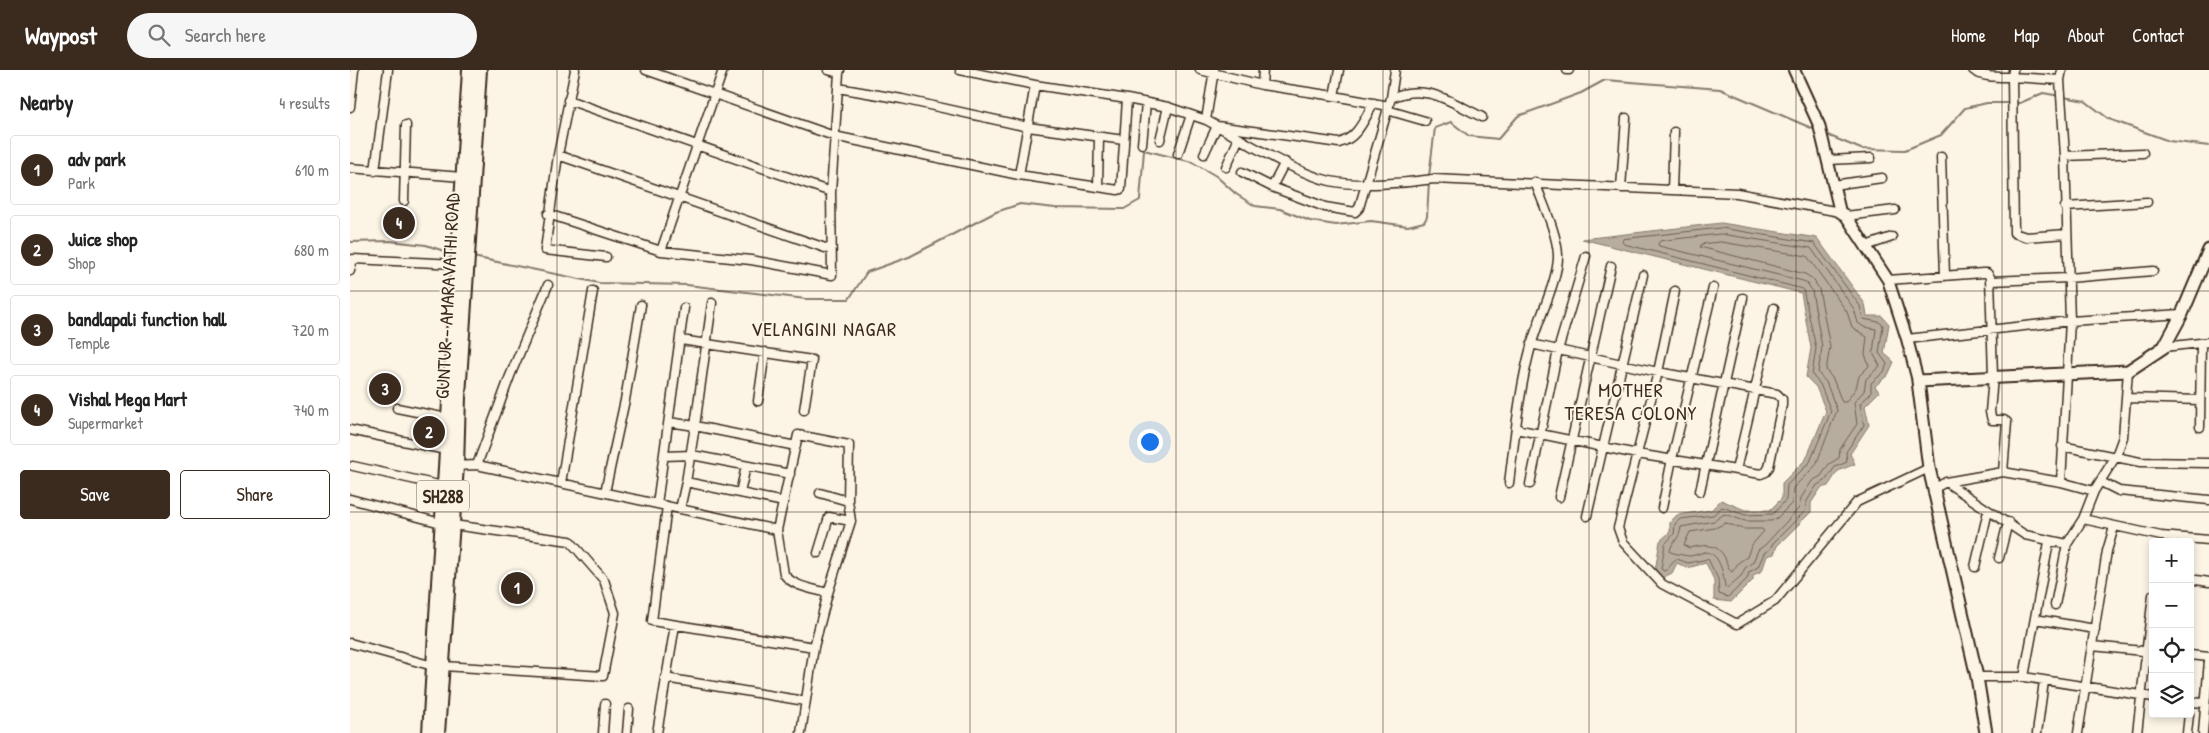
<!DOCTYPE html>
<meta charset="utf-8">
<style>
:root{--surface:#fff;--page:#f6f6f6;--text:#222;--muted:#767676;--line:#e0e0e0;--accent:#3b2a1e}
body{margin:0;font-family:"Patrick Hand",sans-serif;background:var(--page);color:var(--text)}
.controls{position:absolute;right:15px;bottom:15px;display:grid;overflow:hidden;border-radius:5px;box-shadow:0 2px 8px #0003}
.controls button{width:45px;height:45px;display:grid;place-items:center;padding:0;border:0;border-bottom:1px solid var(--line);background:var(--surface);color:var(--text);font:25px sans-serif}
.you{position:absolute;left:799px;top:371px;width:18px;height:18px;margin:-12px;border:4px solid #fff;border-radius:50%;background:#1a73e8;box-shadow:0 0 0 8px #1a73e833}
.badge{display:grid;place-items:center;width:32px;height:32px;border-radius:50%;background:var(--accent);color:#fff;font-size:16px;font-weight:700}
.pin{position:absolute;translate:-50% -50%;border:2px solid #fff;box-shadow:0 1px 5px #0006}
.list{margin:0;padding:0;list-style:none}
h2{display:flex;justify-content:space-between;align-items:center;height:65px;margin:0;padding:0 20px;font-size:21px}
h2 small{font-size:16px;font-weight:400;color:var(--muted)}
.list li{display:grid;grid-template-columns:32px 1fr auto;gap:15px;align-items:center;box-sizing:border-box;height:70px;margin:0 10px 10px;padding:0 10px;border:1px solid var(--line);border-radius:5px}
.list b{display:block;font-size:19px;white-space:nowrap}
.list p{margin:0;font-size:16px;white-space:nowrap;color:var(--muted)}
.list em{font-size:16px;font-style:normal;color:var(--muted)}
.actions{display:flex;gap:10px;padding:15px 20px}
.actions a{flex:1;padding:11px 0;border:1px solid var(--accent);border-radius:5px;text-align:center;font-size:18px;color:var(--accent)}
.actions .main{background:var(--accent);color:#fff}
.icon{flex:none;width:28px;height:28px;fill:none;stroke:currentColor;stroke-width:2;stroke-linecap:round;stroke-linejoin:round}
.map{position:relative;flex:none;width:1859px;height:663px;overflow:hidden}
header{display:flex;align-items:center;gap:30px;box-sizing:border-box;height:70px;padding:0 25px;background:var(--accent);color:#fff}
header strong{font-size:24px}
nav{display:flex;gap:28px;margin-inline-start:auto;font-size:18px}
.search{width:350px;height:45px;background:var(--page);display:flex;align-items:center;gap:12px;box-sizing:border-box;padding:0 18px;border-radius:28px;color:var(--muted);font-size:19px}
main{display:flex}
aside{flex:1;background:var(--surface)}
.map>svg:first-child{display:block}
</style>
<header>
<strong>Waypost</strong>
<div class="search"><svg class="icon" aria-label="search" viewBox="0 0 24 24"><circle cx="10" cy="10" r="6"/><path d="M15 15l6 6"/></svg>Search here</div>
<nav><a>Home</a><a>Map</a><a>About</a><a>Contact</a></nav>
</header>
<main>
<aside>
<h2>Nearby<small>4 results</small></h2>
<ul class="list">
<li><span class="badge">1</span><div><b>adv park</b><p>Park</p></div><em>610 m</em></li>
<li><span class="badge">2</span><div><b>Juice shop</b><p>Shop</p></div><em>680 m</em></li>
<li><span class="badge">3</span><div><b>bandlapali function hall</b><p>Temple</p></div><em>720 m</em></li>
<li><span class="badge">4</span><div><b>Vishal Mega Mart</b><p>Supermarket</p></div><em>740 m</em></li>
</ul>
<div class="actions"><a class="main">Save</a><a>Share</a></div>
</aside>
<div class="map">
<svg width="1859" height="663" viewBox="0 0 1859 663">
<rect width="100%" height="100%" fill="#fcf5e5"/>
<filter id="ink" filterUnits="userSpaceOnUse"><feTurbulence type="fractalNoise" baseFrequency=".02" numOctaves="2"/><feDisplacementMap in="SourceGraphic" scale="10" xChannelSelector="R" yChannelSelector="G"/><feConvolveMatrix kernelMatrix="1 2 1 2 8 2 1 2 1" color-interpolation-filters="sRGB"/></filter>
<g filter="url(#ink)">
<path fill="#b7ad9e" stroke="#85796b" d="M1371 153 1467 168 1515 234 1517 246H1532L1539 254 1534 283 1544 292 1538 305 1525 316 1529 322 1515 336 1519 355 1500 384 1505 394 1488 401 1478 416 1471 418 1461 433V442L1427 476 1424 484 1417 486 1412 501 1403 505V510L1381 532 1364 530V510L1356 493 1337 498 1327 493 1322 503 1312 508 1305 501 1310 471 1320 462V452L1327 445 1361 440 1371 430 1395 440H1420L1432 428V413L1456 389 1476 341 1466 317 1456 307 1461 278 1451 223 1232 169Z"/>
<g fill="none" stroke-linecap="round" stroke-linejoin="round">
<path stroke="#6d5e51" stroke-width="1" d="M1371 158 1464 173 1510 236 1513 249 1529 252 1533 255 1529 283 1537 294 1534 302 1521 313V323L1510 334 1514 355 1496 382 1497 392 1485 397 1475 411 1467 415 1457 431 1455 441 1423 473 1420 479 1414 483 1408 497 1399 502 1397 509 1378 527 1369 524 1368 509 1358 489 1338 493 1327 489C1320 491 1321 499 1314 501L1311 499 1315 474 1324 464 1325 454 1330 449 1363 445 1372 437 1395 445 1423 444 1436 430 1437 415 1460 392 1481 341 1470 314 1462 305 1466 278 1453 219 1274 174 1272 172 1274 169Z
M1371 164 1461 178 1504 239 1508 253 1514 257 1526 259 1523 283 1530 296 1516 309 1514 321 1504 332 1507 354 1490 379 1489 388 1479 394 1471 406 1462 411 1451 428 1449 438 1415 475 1408 480 1403 492 1395 498 1391 506 1377 518 1375 517C1374 506 1370 482 1355 482 1350 483 1344 486 1339 486 1337 486 1323 483 1320 482 1320 473 1330 470 1331 457L1364 451 1374 444 1395 451H1421L1427 448 1442 433 1443 418 1466 395 1487 340 1476 312 1468 303 1472 277 1462 221 1458 214 1453 211 1309 176 1308 174 1310 171Z
M1371 172 1457 186 1497 242 1502 257 1517 267 1515 284 1519 296 1509 306 1506 318 1496 332H1492L1483 309 1476 300 1480 277 1469 219 1463 209 1455 204 1350 177 1352 174Z
M1376 453 1393 459H1412L1414 461 1401 476 1397 487 1389 492 1382 502C1378 499 1377 494 1375 488 1367 472 1354 475 1339 478L1334 475 1340 462 1365 458Z"/>
<path stroke="#85796b" stroke-width="2" d="M1714 27 1735 31 1759 49 1819 71 1859 76
M1664 33H1670L1693 23 1710 26
M1475 64 1511 79 1555 80 1591 65 1615 38 1637 33H1660
M1079 106 1085 58 1101 52 1119 66 1148 69 1168 46 1231 23 1255 10 1370 19 1466 60
M0 172 40 171 76 175 103 184
M123 187 249 213 337 215 456 229H499L517 202 559 187 646 142 670 134 705 138 774 139 790 130 794 80 842 92 866 106 886 124 905 136 930 139 960 151 986 155 1021 151 1058 156 1074 152 1077 147 1079 111"/>
<g stroke="#3b2a1e" stroke-width="11">
<path id="minor" d="M225 0 208 85 195 180 256 187
M296 0 484 66 669 105 768 120 771 119 777 29 685 15 610 0
M478 0 489 3 490 0
M850 0 912 15 984 26
M864 0 856 50C892 69 942 102 980 111 1008 117 1056 113 1084 109L1387 123 1490 142
M989 0 984 26 1039 36
M1217 0H1219
M1623 0C1632 8 1650 7 1662 7L1664 163 1676 167 1717 164
M1663 0 1662 7 1710 10
M912 15 913 0
M488 18 552 29 678 57 774 70
M1041 28 1045 0
M777 29 818 37 856 50
M218 30 481 122
M0 37 4 0
M1037 40 1075 51
M810 70 818 37
M792 74 796 33
M828 84 841 45
M854 84 867 56 989 73C1008 68 1014 49 1024 33
M208 85 481 180
M1715 86 1793 83
M1591 87 1595 206
M1478 90 1521 88
M876 97 889 68
M0 98 112 107
M25 101 38 0
M892 102 922 117 935 92
M669 105 685 15
M1483 115 1532 108
M748 117 749 67
M922 117 975 137 1005 142 1009 138 1041 28C1075 12 1101 32 1132 47
M1271 118 1276 48
M1322 120 1324 62
M54 131 56 55
M1715 137 1797 132
M198 144 311 181 401 190 482 205 481 122 489 3
M1496 146 1545 140
M1516 176 1542 167
M311 181 373 0
M0 201 3 189 107 194
M1538 210 1633 203H1637L1640 207 1643 307 1640 342 1642 350H1654L1657 352 1653 402 1596 412 1585 418
M1641 211 1718 208 1803 201
M1325 221 1308 302 1268 458 1273 472 1312 514 1387 554 1425 531 1507 432 1579 398
M362 233 345 356 446 376
M1557 269 1720 251 1832 244
M331 270 462 290 454 340
M1814 277 1859 272
M1776 328 1850 330
M408 331 415 282
M47 338 97 348
M319 352 345 356 336 412
M1850 357 1851 273
M1166 359 1287 384 1411 404 1416 402 1419 397 1432 335V329L1427 324 1308 302 1181 274
M0 360 96 380
M1712 376 1790 392 1859 393
M314 386 342 385 440 404
M127 395 160 306 198 215
M3 396 93 416
M103 396 127 395 427 460 434 504C443 517 464 519 478 523L464 577 451 663
M1386 400 1424 238
M1653 402 1711 412 1744 421 1766 386 1773 367 1778 301
M1596 412 1675 465 1717 474
M1711 412 1720 251 1715 86 1710 10 1712 0
M1751 412 1769 421 1859 430
M211 413 243 221
M1159 413C1165 367 1169 318 1182 273 1188 250 1209 208 1208 185 1207 163 1193 134 1185 112
M1180 414 1208 280 1236 186
M1350 421 1393 228
M255 422 275 330 291 235
M390 423 396 396
M470 423 498 431
M1209 427 1261 196
M0 429 91 453
M307 434 334 238
M317 436 302 551 464 577
M1312 438 1322 389 1363 218
M330 439 336 412 434 432
M1237 446 1293 205
M1733 449 1811 466 1859 470
M427 460 448 365 499 375 498 431 501 451 479 447 468 483
M1649 488 1658 452
M1625 497 1638 441
M1840 509 1859 512
M478 523 501 451
M1705 535 1717 474 1733 449 1744 421
M1685 549 1745 559
M0 573 83 596
M1742 576 1803 582
M1840 585 1859 587
M93 596 253 606 265 543 254 510 220 471 103 455
M1627 607H1674L1699 472
M1674 607 1803 627
M315 608 455 631
M1840 632 1855 633
M253 663 255 634
M277 663 279 639
M307 663 325 555
M1687 663 1694 611
M1728 663 1757 481 1764 457
M1787 663 1803 525
M1837 663 1839 644
M1853 663 1859 590"/>
</g>
<g stroke="#3b2a1e" stroke-width="14">
<path id="tertiary" d="M1444 0 1469 55 1490 142 1496 146 1538 210 1557 269 1568 311"/>
</g>
<g stroke="#3b2a1e" stroke-width="15">
<path id="secondary" d="M1636 663 1627 607 1579 398 1568 311 1778 301 1814 277 1832 244 1859 180"/>
</g>
<g stroke="#3b2a1e" stroke-width="16">
<path id="primary" d="M79 663 119 0
M88 663 107 396 109 326 130 0"/>
</g>
<use href="#minor" stroke="#fcf5e5" stroke-width="8"/>
<use href="#tertiary" stroke="#fcf5e5" stroke-width="10"/>
<use href="#secondary" stroke="#fcf5e5" stroke-width="11"/>
<use href="#primary" stroke="#fcf5e5" stroke-width="12"/>
</g>
</g>
<path fill="none" stroke="#3b2a1e" stroke-width="1" stroke-opacity="0.55" d="M207 0V663M413 0V663M620 0V663M826 0V663M1033 0V663M1239 0V663M1446 0V663M1652 0V663M0 221H1859M0 442H1859"/>
<g text-anchor="middle" dominant-baseline="central" stroke-width="4" stroke-linejoin="round" paint-order="stroke">
<rect fill="#fcf5e5" stroke="#75675a" stroke-width="1" x="67" y="410.5" width="52" height="31" rx="4"/>
<g font-size="18" font-weight="bold" fill="#3b2a1e">
<text x="93" y="426">SH288</text>
</g>
<g font-size="19" fill="#3b2a1e" stroke="#fcf5e5">
<text transform="translate(97 226) rotate(-87)">GUNTUR - AMARAVATHI ROAD</text>
</g>
<g font-size="20" letter-spacing="1" fill="#3b2a1e" stroke="#fcf5e5">
<text x="474" y="258">VELANGINI NAGAR</text>
<text x="1281" y="319">MOTHER<tspan x="1281" dy="23">TERESA COLONY</tspan></text>
</g>
</g>
</svg>
<div class="controls">
<button>+</button>
<button>−</button>
<button><svg class="icon" aria-label="locate" viewBox="0 0 24 24"><circle cx="12" cy="12" r="6"/><path d="M12 2v4M12 18v4M2 12h4M18 12h4"/></svg></button>
<button><svg class="icon" aria-label="layers" viewBox="0 0 24 24"><path d="M12 4l9 5-9 5-9-5zM3 14l9 5 9-5"/></svg></button>
</div>
<div class="you"></div>
<div class="pin badge" style="left:167px;top:518px">1</div>
<div class="pin badge" style="left:79px;top:362px">2</div>
<div class="pin badge" style="left:35px;top:319px">3</div>
<div class="pin badge" style="left:49px;top:153px">4</div>
</div>
</main>
